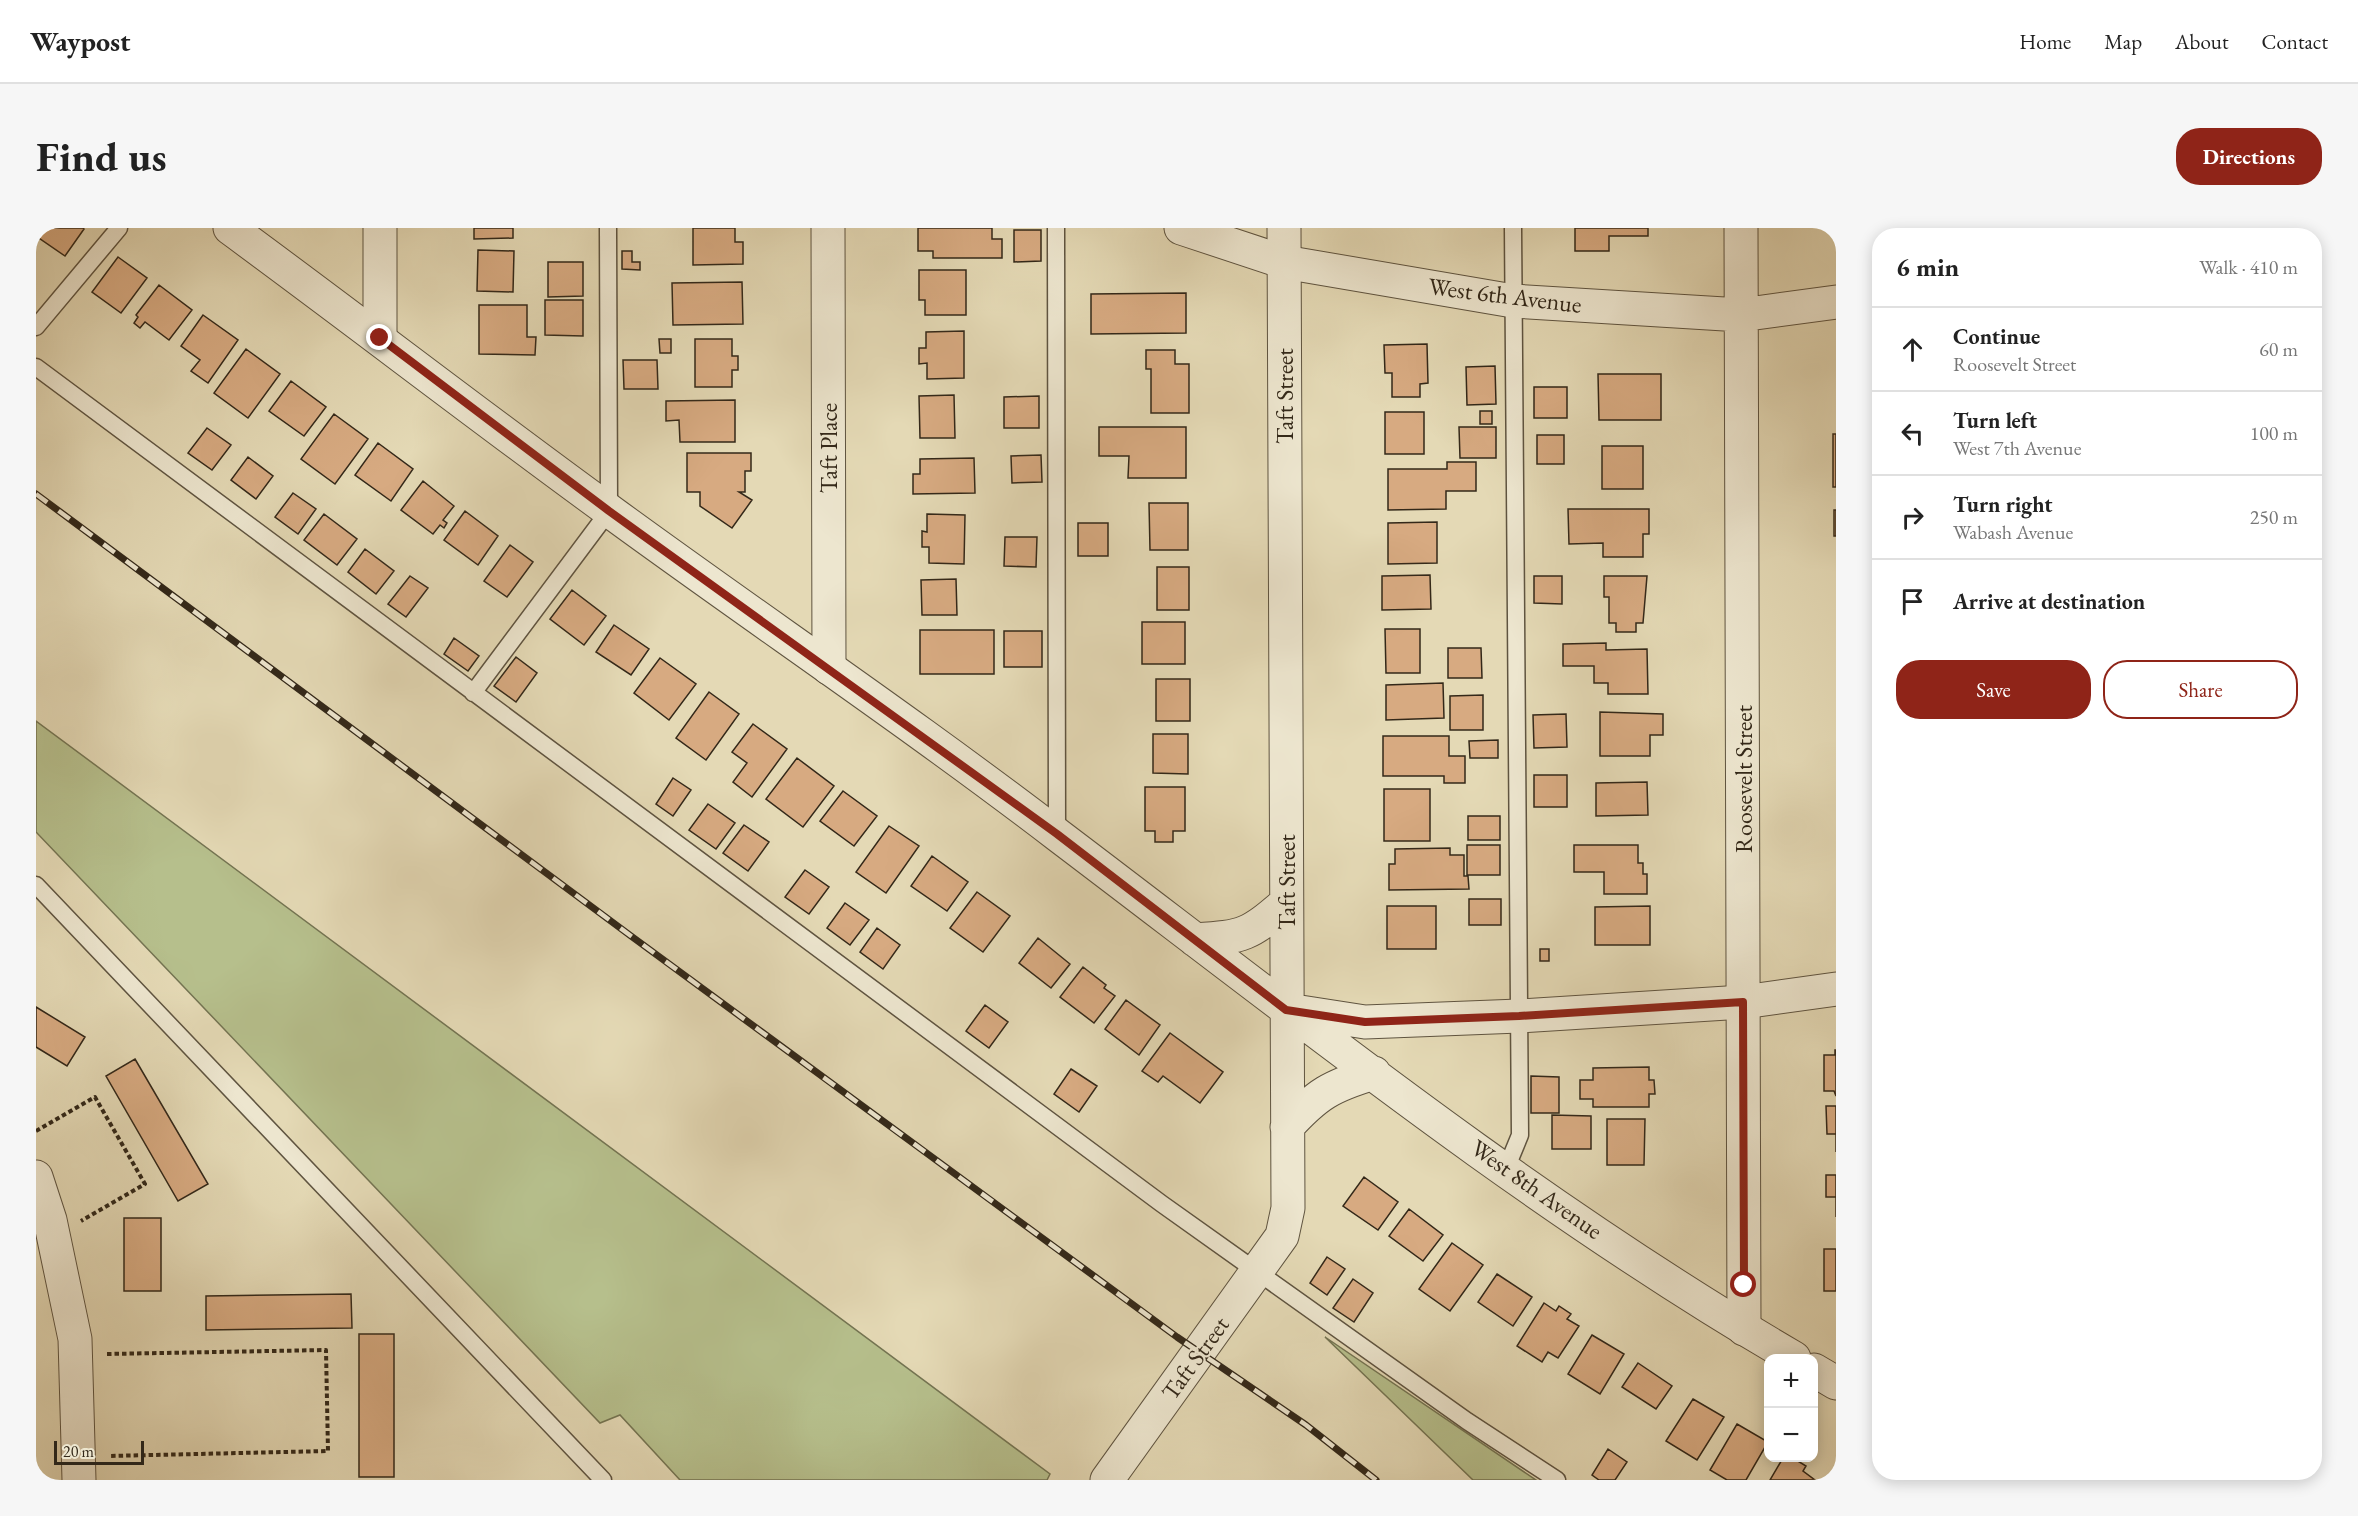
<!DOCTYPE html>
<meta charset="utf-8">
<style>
:root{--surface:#fff;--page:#f6f6f6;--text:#222;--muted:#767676;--line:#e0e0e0;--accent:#8f2418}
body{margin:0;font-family:"EB Garamond",serif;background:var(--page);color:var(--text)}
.controls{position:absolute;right:18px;bottom:18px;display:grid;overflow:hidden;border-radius:12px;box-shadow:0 3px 15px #0003}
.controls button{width:54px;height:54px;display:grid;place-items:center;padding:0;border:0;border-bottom:2px solid var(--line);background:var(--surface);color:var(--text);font:30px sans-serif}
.scale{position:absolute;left:18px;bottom:15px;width:90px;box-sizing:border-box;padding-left:6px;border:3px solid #332819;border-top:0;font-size:16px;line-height:21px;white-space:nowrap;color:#332819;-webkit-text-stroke:4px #ede6cf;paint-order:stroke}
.stop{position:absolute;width:18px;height:18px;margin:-14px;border:4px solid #8f2418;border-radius:50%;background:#fff}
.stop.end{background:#8f2418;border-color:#fff;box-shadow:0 2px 6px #0008}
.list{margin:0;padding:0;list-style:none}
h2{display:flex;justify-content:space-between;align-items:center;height:78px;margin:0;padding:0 24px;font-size:26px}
h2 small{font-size:20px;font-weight:400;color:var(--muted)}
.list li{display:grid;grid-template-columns:39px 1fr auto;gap:18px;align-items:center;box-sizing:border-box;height:84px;padding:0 24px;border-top:2px solid var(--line)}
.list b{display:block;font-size:22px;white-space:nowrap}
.list p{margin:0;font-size:20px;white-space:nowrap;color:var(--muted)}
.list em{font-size:20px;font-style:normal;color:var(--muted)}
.actions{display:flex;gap:12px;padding:18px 24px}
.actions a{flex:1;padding:14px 0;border:2px solid var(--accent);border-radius:24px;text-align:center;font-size:21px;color:var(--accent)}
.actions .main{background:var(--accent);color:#fff}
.icon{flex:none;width:33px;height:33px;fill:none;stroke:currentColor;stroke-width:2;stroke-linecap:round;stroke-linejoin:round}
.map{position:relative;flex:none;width:1800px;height:1252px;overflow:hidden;border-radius:24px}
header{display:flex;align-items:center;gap:36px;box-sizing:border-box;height:84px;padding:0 30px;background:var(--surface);border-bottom:2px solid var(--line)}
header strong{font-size:28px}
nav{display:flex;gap:33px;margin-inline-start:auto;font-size:21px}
.intro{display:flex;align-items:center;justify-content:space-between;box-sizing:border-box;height:144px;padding:0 36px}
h1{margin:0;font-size:42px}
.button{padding:15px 27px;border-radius:24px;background:var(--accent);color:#fff;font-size:21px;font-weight:700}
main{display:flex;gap:36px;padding:0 36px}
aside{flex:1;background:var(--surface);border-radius:24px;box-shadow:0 3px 15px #0003}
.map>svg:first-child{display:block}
</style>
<header>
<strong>Waypost</strong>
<nav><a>Home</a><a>Map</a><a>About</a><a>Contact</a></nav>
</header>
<div class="intro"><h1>Find us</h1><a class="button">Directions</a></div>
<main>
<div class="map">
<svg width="1800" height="1252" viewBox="0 0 1800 1252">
<rect width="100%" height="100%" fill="#e4d9b5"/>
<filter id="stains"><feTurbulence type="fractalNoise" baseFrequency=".00333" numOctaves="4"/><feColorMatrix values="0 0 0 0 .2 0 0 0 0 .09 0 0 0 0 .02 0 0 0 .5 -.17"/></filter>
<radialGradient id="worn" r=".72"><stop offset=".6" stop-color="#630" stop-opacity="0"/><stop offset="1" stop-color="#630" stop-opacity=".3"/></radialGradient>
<path fill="#b6bf8c" stroke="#747452" stroke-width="1.5" d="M0 493 1014 1246 1011 1252H644L584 1187 564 1195 0 604Z
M1289 1109 1500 1252H1437Z"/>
<path fill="#d7aa81" stroke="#332819" stroke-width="1.5" d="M1 0H47L48 1 29 28 0 8Z
M438 0H477V10L438 11Z
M657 0H699V14H707V36L657 37Z
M882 0H956V11H966V30H897V23H882Z
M1539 0H1612V8H1573V23H1539Z
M978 2H1005V33L978 34Z
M442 22 478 23 477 64 441 63Z
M586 23H596V34H604V42L586 41Z
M82 29 111 50 85 85 56 64Z
M512 34H547V68L512 69Z
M883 42H930V87H889V72H883Z
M706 54 707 96 637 97 636 55Z
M123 57 156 82 133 112 109 94 104 100 98 95 102 89 100 87Z
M1150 65V105L1055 106V66Z
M509 72H547V108L509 107Z
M443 77H491V109H500L499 127 443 126Z
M167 87 202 112 172 155 155 143 164 132 145 118Z
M928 103V150L891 151V135L883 136V120H890V104Z
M623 111H635V125H624Z
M659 111H696V128H702V142H696V159H659Z
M1391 116 1392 155 1384 156V169H1356V145H1349L1348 117Z
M210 121 244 146 212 190 178 165Z
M1110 122H1139V136H1153V185H1115V141H1110Z
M587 132H621L622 161H588Z
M1459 138 1460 176 1431 177 1430 139Z
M1562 146H1625V192H1563Z
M255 153 290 179 268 208 233 183Z
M1498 159H1531V190H1498Z
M918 167 919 210H884L883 168Z
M1003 168V200H968V169Z
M699 172V214H644L643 192 630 193V173Z
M1444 183H1456V196H1444Z
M1349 184H1388V226H1349Z
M298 186 332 211 299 256 265 231Z
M1063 199H1150V250H1092L1093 228H1063Z
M1423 199H1460V230H1424Z
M171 200 195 217 176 242 152 225Z
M1797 206H1800V259H1797Z
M1501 207H1528V236H1501Z
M342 215 377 241 355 273 319 247Z
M1566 218H1607V261H1566Z
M651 225H715V243H709V264H703L716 272 696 300 664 278V264H651Z
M1005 227 1006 254 976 255 975 228Z
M212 229 237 248 220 271 195 252Z
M938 230 939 265 877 266V246H884V231Z
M1411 234H1440V263H1410V281L1352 282V241H1411Z
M387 253 418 278 407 292 411 295 408 300 404 297 397 306 365 282Z
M257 265 280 281 262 306 239 289Z
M1113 275H1152V322H1114Z
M1532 281H1613V306H1607V329H1567V315L1533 316Z
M1798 282H1800V308H1798Z
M429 283 462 308 442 337 408 312Z
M288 286 321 311 301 337 268 312Z
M891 286 929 287 928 336 893 335V319H886V303L891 304Z
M1401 294V335L1352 336V295Z
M1042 295H1072V328H1042Z
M969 309H1001L1000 339 968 338Z
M474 317 497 334 471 369 448 353Z
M329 321 358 343 340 366 312 344Z
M1121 339H1153V382H1121Z
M1394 347 1395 381 1346 382V348Z
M374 348 392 360 370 389 352 376Z
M1498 348H1526V376L1498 375Z
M1568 348H1611L1607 395H1600V404H1580V395H1573V369H1568Z
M920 351 921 387H886L885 352Z
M536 362 570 388 548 417 514 391Z
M1106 394H1149V436H1106Z
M578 397 613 421 595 447 560 424Z
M1349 401H1384V445H1350Z
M884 402H958V446H884Z
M968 403H1006V439H968Z
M418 410 443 428 432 443 408 426Z
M1570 415V422L1611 421 1612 466H1572V455H1558V438H1527V416Z
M1412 420H1445L1446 450H1412Z
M480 429 501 445 480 474 458 458Z
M624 430 660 456 633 492 598 465Z
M1120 451H1154V493H1120Z
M1407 455 1408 490 1350 492V457Z
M673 464 703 486 670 532 640 510Z
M1447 467V502H1414V468Z
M1564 484 1627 486V507H1614V528H1564Z
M1530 486 1531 519 1498 520 1497 487Z
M717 496 751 521 716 569 697 554 711 535 696 524Z
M1117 506H1152V546L1117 545Z
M1347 508H1413V528H1429V555H1408V548H1347Z
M1462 512V530H1434L1433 513Z
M761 530 798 558 767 599 730 571Z
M1498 547H1531V579H1498Z
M637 550 655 562 637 588 620 576Z
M1611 554 1612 587 1560 588V555Z
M1109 559H1149V603H1137V614H1119V603H1109Z
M1348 561H1394V613H1348Z
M807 563 841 588 818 618 784 593Z
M672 576 699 595 680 621 653 602Z
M1432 588H1464V612H1432Z
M708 597 733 614 712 643 687 625Z
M853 598 883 618 850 665 820 644Z
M1431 617H1464V647H1431Z
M1538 617H1602V635H1607V646H1611V666H1568V644H1538Z
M1414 620V627H1428V648H1432L1433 661 1353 662V636H1359V621Z
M896 628 932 654 911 683 875 658Z
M769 642 793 659 773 686 749 669Z
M941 664 974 688 947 724 914 700Z
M1433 671H1465V697H1433Z
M809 675 833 692 814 717 791 700Z
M1351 678H1400V721H1351Z
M1614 678V717H1559V679Z
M841 700 864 717 847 741 824 724Z
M1002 710 1034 736 1015 760 983 735Z
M1504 721H1513V733H1504Z
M1047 739 1070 757 1068 760 1079 768 1058 795 1024 769Z
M1090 772 1124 797 1103 827 1069 801Z
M949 777 972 794 953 820 930 803Z
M0 779 49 809 31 838 0 819Z
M1134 805 1187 844 1164 875 1127 848 1122 854 1106 843Z
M1799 822H1800V868L1798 863H1788V827H1799Z
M99 831 172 956 142 973 70 848Z
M1613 839V852H1618L1619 866H1613V879H1557V871H1544V852H1557V840Z
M1035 841 1061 858 1043 884 1018 866Z
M1495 848 1523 849V885H1495Z
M1790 878H1800V924V906H1791Z
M1516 887 1555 888V921H1516Z
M1571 891H1609L1608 937H1571Z
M1790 947H1800V989V969H1790Z
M1328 949 1362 974 1342 1002 1307 978Z
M1373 981 1407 1007 1387 1033 1353 1008Z
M88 990H125V1063H88Z
M1416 1015 1447 1037 1414 1083 1383 1061Z
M1788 1021H1800V1063H1788Z
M1291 1029 1309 1041 1291 1067 1274 1055Z
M1461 1046 1496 1069 1477 1098 1442 1074Z
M1317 1051 1337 1065 1318 1094 1297 1080Z
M315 1066 316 1100 170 1102V1068Z
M1508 1075 1520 1083 1523 1078 1535 1086 1531 1091 1543 1098 1522 1130 1512 1124 1506 1134 1481 1118Z
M323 1106H358V1249H323Z
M1556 1107 1588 1126 1564 1166 1532 1146Z
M1602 1135 1636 1158 1620 1181 1586 1159Z
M1657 1171 1688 1189 1661 1232 1630 1213Z
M1701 1196 1732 1214 1710 1252H1691L1674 1242Z
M1572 1221 1591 1234 1579 1252H1563L1556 1247Z
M1747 1230H1757L1770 1238 1767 1243 1779 1252H1734Z"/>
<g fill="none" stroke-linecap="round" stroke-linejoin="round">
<g stroke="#5f5440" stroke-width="19">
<path id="service" d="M1020 0 1021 605
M0 99 83 0
M0 139 1126 976 1431 1193 1521 1252
M437 465 573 283 572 0
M0 657 567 1252
M1470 941 1484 907 1477 0"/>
</g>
<g stroke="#5f5440" stroke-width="35">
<path id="minor" d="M344 0V110
M792 0 793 440
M1145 0 1248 34 1477 73 1705 87 1800 74
M1705 0 1708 1101
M0 949 14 992 39 1111 43 1252"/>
</g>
<g stroke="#5f5440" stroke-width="35">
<path id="tertiary" d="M194 0C322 94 447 191 575 284 724 393 877 496 1023 608 1262 789 1499 979 1758 1130
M1159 712C1208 709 1213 707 1250 675
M1258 783 1329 794 1483 788 1707 774 1800 761
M1251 899C1281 866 1295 858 1338 845
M1778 1142 1800 1155
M1071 1252 1246 1008 1252 980 1248 0"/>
</g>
<path stroke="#332819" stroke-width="4" stroke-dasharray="4.5 3" stroke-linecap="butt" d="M0 903 59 869 109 956 45 993
M71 1126 290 1122 292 1223 73 1228"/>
<use href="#service" stroke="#ede6cf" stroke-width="16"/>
<use href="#minor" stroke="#ede6cf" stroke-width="33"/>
<use href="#tertiary" stroke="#ede6cf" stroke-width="33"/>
<g stroke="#332819" stroke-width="7">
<path id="rail" d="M0 266 595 708 1141 1109 1270 1197 1340 1252"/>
</g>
<use href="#rail" stroke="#ede6cf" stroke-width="4.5" stroke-dasharray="14" stroke-linecap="butt"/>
</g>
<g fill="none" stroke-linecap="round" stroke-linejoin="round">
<path stroke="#8f2418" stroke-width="8" d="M344 110 573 283 1021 606 1250 782 1329 794 1483 788 1707 774 1708 1057"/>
</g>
<g text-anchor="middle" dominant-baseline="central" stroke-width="4.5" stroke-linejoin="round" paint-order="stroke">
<g font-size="24" fill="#332819" stroke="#ede6cf">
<text transform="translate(1469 67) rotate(7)">West 6th Avenue</text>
<text transform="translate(1248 168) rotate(-90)">Taft Street</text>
<text transform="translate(792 220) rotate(-90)">Taft Place</text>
<text transform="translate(1707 551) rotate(-90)">Roosevelt Street</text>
<text transform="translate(1250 654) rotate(-90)">Taft Street</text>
<text transform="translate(1501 961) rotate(35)">West 8th Avenue</text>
<text transform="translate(1159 1130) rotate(-54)">Taft Street</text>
</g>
</g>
<rect width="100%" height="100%" filter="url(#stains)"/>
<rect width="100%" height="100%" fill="url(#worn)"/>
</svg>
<div class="controls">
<button>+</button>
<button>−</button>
</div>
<div class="scale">20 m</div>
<div class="stop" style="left:1708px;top:1057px"></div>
<div class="stop end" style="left:344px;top:110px"></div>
</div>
<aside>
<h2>6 min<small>Walk · 410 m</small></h2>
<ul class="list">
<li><svg class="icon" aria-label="ahead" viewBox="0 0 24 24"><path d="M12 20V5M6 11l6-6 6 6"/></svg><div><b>Continue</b><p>Roosevelt Street</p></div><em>60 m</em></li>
<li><svg class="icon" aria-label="left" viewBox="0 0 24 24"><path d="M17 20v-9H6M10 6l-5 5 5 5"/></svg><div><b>Turn left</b><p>West 7th Avenue</p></div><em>100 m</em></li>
<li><svg class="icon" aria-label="right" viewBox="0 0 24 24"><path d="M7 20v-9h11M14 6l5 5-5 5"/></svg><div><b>Turn right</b><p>Wabash Avenue</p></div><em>250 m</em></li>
<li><svg class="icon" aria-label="arrive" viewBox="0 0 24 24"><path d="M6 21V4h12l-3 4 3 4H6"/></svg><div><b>Arrive at destination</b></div></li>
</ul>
<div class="actions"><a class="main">Save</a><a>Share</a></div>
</aside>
</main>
